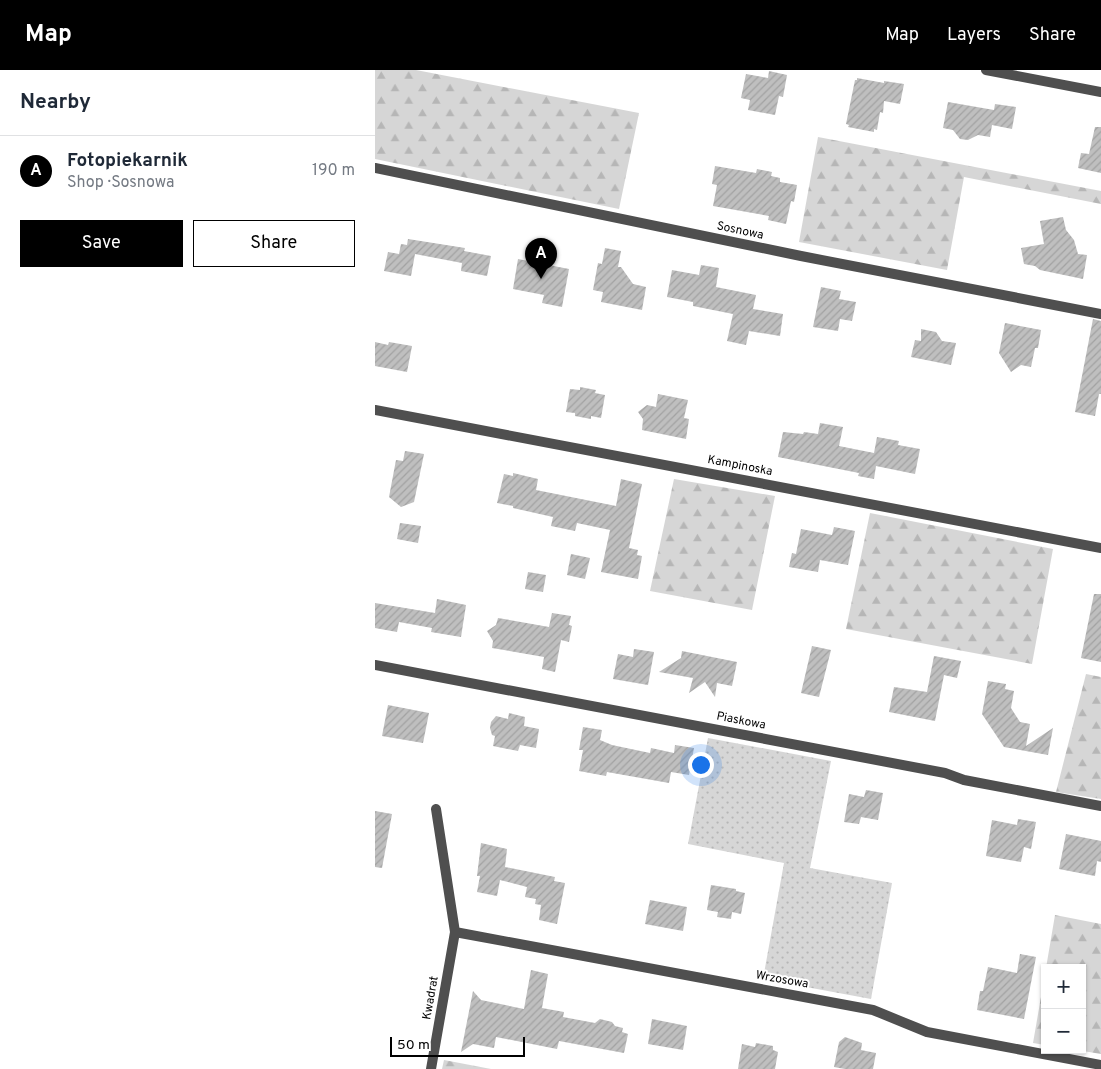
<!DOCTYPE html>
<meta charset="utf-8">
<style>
:root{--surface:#fff;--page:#f2f2f3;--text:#1f2937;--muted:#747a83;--line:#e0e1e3;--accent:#000}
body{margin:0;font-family:Overpass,sans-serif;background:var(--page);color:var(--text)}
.controls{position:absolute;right:15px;bottom:15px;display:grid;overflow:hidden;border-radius:0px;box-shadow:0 1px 4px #0004}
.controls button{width:45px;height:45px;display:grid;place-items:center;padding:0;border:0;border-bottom:1px solid var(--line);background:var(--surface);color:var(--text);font:25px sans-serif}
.scale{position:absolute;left:15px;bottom:12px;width:135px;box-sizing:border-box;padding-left:5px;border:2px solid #000;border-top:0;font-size:14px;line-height:18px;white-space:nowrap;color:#000;-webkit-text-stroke:4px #fff;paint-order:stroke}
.you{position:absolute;left:325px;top:694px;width:18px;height:18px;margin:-12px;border:4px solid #fff;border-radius:50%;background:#1a73e8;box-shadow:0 0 0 8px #1a73e833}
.badge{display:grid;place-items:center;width:32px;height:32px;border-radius:50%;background:var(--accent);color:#fff;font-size:16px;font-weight:700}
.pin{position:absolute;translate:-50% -41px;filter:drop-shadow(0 1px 2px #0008)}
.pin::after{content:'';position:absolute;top:26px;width:18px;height:15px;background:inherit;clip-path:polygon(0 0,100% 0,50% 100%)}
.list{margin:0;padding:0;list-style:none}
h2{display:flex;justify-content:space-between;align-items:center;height:65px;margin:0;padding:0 20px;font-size:21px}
h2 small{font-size:16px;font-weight:400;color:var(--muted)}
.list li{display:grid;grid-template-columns:32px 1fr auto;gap:15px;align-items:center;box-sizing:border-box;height:70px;padding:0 20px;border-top:1px solid var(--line)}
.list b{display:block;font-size:19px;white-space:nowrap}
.list p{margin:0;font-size:16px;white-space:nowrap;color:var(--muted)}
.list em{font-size:16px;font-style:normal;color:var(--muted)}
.actions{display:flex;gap:10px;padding:15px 20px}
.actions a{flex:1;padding:11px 0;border:1px solid var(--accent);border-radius:0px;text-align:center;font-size:18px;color:var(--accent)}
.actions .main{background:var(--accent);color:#fff}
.map{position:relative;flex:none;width:726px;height:999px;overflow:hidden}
header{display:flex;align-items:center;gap:30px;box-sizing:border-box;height:70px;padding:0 25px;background:var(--accent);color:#fff}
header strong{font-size:24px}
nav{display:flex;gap:28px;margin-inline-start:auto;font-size:18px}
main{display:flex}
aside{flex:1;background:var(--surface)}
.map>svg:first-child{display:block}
</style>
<header>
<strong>Map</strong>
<nav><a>Map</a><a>Layers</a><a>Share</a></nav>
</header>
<main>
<aside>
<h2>Nearby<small></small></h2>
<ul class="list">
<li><span class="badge">A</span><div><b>Fotopiekarnik</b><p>Shop · Sosnowa</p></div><em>190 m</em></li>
</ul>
<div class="actions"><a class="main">Save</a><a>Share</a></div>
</aside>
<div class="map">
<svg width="726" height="999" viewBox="0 0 726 999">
<defs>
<pattern id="grass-dots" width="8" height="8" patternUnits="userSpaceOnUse" patternTransform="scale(1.25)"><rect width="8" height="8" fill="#d6d6d6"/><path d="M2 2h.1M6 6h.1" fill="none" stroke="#b6b6b6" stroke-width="1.8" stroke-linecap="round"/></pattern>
<pattern id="forest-firs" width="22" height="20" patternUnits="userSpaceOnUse" patternTransform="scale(1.25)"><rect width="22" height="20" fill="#d6d6d6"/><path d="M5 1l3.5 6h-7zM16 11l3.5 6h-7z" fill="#b6b6b6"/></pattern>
<pattern id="building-hatch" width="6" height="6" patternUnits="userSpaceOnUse" patternTransform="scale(1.25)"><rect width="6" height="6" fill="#bfbfbf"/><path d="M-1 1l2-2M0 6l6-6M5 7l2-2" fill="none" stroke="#a2a2a2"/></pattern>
</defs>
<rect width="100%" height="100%" fill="#fff"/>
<path fill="url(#grass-dots)" d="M333 668 456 691 435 798 517 813 496 929 388 909 409 793 313 774Z"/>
<path fill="url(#forest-firs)" d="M0 0H41L264 43 244 139 0 89Z
M443 67 726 121V134L589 107 572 200 424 172Z
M299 409 400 426 377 540 275 521Z
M495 443 678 479 657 594 471 559Z
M711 604 726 607V729L681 722Z
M680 845 726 854V984L702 980H707V898H671Z
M670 904V975L658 973Z
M69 990 116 999H67Z"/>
<path fill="url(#building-hatch)" d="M394 1 412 5 408 27 404 26 400 45 373 40 375 30 366 28 371 4 393 8Z
M482 8 509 13V11L529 14 525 34 509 31 508 43 505 42 502 60 499 59V62L473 57 474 55 471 54 480 10H482Z
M573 32 619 40 620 34 641 37 637 59 617 55 615 67 603 65 593 70 585 69 578 60 568 58Z
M720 57H726V103L703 98 706 83 714 84Z
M340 96 381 103 382 99 397 102 396 106 405 108V112L422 115 419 132 416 131 411 154 393 150 394 146 338 136 342 115 337 114Z
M688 147 691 160 699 170 703 184 712 185 708 209 665 200 660 196 649 194 646 178 669 174 665 151Z
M33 169 90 178 89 181 116 186 112 206 86 201 87 193 40 184 36 206 9 201 13 182 24 184 26 174 32 175Z
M230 178 246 181 243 197H246L258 214 271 217 267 240 226 232 228 222 218 220 223 193 227 194Z
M143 189 194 199 187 237 167 233 169 225 138 219Z
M326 195 344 198 341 217 381 225 378 239 408 244 405 266 374 261 371 275 352 271 358 244 318 236V232L292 227 297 200 324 205Z
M446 217 466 221 464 229 481 232 477 251 465 249 463 261 438 257Z
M718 249 726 251V324H724L720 346 700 342Z
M630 253 666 260 663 278H660L656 297 646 295 636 302 624 283Z
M546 259 561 262 567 271 581 273 576 295 536 287 540 270 546 271Z
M0 272 13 275 14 272 37 276 32 302 0 296Z
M205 317 221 320 220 323 230 325 226 348 216 346V349L200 346V343L191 342 195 319 205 320Z
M283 324 313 330 309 348 314 349 311 369 267 360 268 349 263 342 272 335 281 337Z
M445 353 468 357 464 376 499 383 502 367 524 371 523 375 545 379 540 404 501 396 499 409 483 406 484 403 403 387 408 362 428 364 429 362 443 364Z
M30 381 49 384 39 432 26 437 14 427 21 390 28 391Z
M138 403 163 409 161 420 241 436 246 409 267 414 254 478 263 480 262 485 267 486 263 509 226 502 235 460 202 453 200 461 176 456 178 447 138 438V436L122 433 129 404 138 406Z
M25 453 46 456 43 473 22 469Z
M459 457 480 461 473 495 445 490 443 502 414 497 417 483 421 484 426 459 457 465Z
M196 484 215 488 210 509 192 505Z
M153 502 171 505 168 522 150 519Z
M719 524H726V592L706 588Z
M62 529 91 535 86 567 56 562 57 558 24 552 22 562 0 558V533L60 543Z
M177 543 196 546 194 555 197 556 194 572 186 570 180 602 167 599 169 587 117 578 118 571 112 561 121 555 123 548 174 557Z
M437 576 456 580 444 627 426 623Z
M259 579 279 582 273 615 238 609 243 584 258 587Z
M307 581 362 592 357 616 342 613 340 627 330 612 314 623 318 608 284 602 306 588Z
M559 586 586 591 582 608 569 605 560 651 514 642 519 617 552 622Z
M613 611 631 614 630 619 639 621 636 638 645 652 655 654 651 676 678 658 673 685 629 677 607 644Z
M13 635 54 643 48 673 7 666Z
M134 643 150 647 149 656 164 659 161 678 145 675 143 681 118 676 120 666 117 665 115 658 116 652 121 646 133 649Z
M208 657 227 660 225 670 237 675 275 683 276 678 299 683 300 675 319 678 314 705 296 702 294 713 232 702 231 706 204 701 208 680H204Z
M491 720 508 723 503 750 486 747 484 754 469 752 474 724 489 727Z
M0 741 17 744 7 798 0 797Z
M643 749 661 752 656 779 649 777 646 792 611 786 617 750 642 755Z
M691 764 726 771V792L722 791 720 806 684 799Z
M106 773 132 779 130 797 180 807 179 811 190 813 182 854 164 850 166 835 160 834 161 829 150 827 152 817 125 810 122 826 102 822 105 806H102Z
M336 815 361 819V821L370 823 366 844 357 842 356 849 342 847 343 842 332 840Z
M275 830 312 837 308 861 270 854Z
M645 884 661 887 649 949 602 940 605 921H608L613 897 642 903Z
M156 900 173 904 167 938 189 942 188 947 220 953 225 949 237 952 240 956 248 958 247 962 253 964 249 983 184 971 182 979 121 967 119 978 98 974 86 982 98 921 106 930 149 939Z
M277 949 312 956 308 980 273 974Z
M470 967 487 973 486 980 501 983 498 999H470L459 997 464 972Z
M381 973 398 976V980L403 982 400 999H363L367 974 380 977Z"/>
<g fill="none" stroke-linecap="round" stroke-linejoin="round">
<path stroke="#4f4f4f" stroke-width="10" d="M611 0 726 22
M0 98 426 186 726 244
M0 340 726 478
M0 595 570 703 589 710 726 736
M80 862 498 940 552 962 726 995
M56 999 80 862 61 739"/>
</g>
<g text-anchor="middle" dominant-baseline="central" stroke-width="4" stroke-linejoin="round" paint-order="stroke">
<g font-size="12" fill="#000" stroke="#fff">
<text transform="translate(365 161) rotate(12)">Sosnowa</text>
<text transform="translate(365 396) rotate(11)">Kampinoska</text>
<text transform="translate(366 651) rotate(11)">Piaskowa</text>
<text transform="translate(407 910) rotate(10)">Wrzosowa</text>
<text transform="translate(56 928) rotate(-80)">Kwadrat</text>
</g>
</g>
</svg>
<div class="controls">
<button>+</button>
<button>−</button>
</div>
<div class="scale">50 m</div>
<div class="you"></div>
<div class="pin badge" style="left:166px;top:209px">A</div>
</div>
</main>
